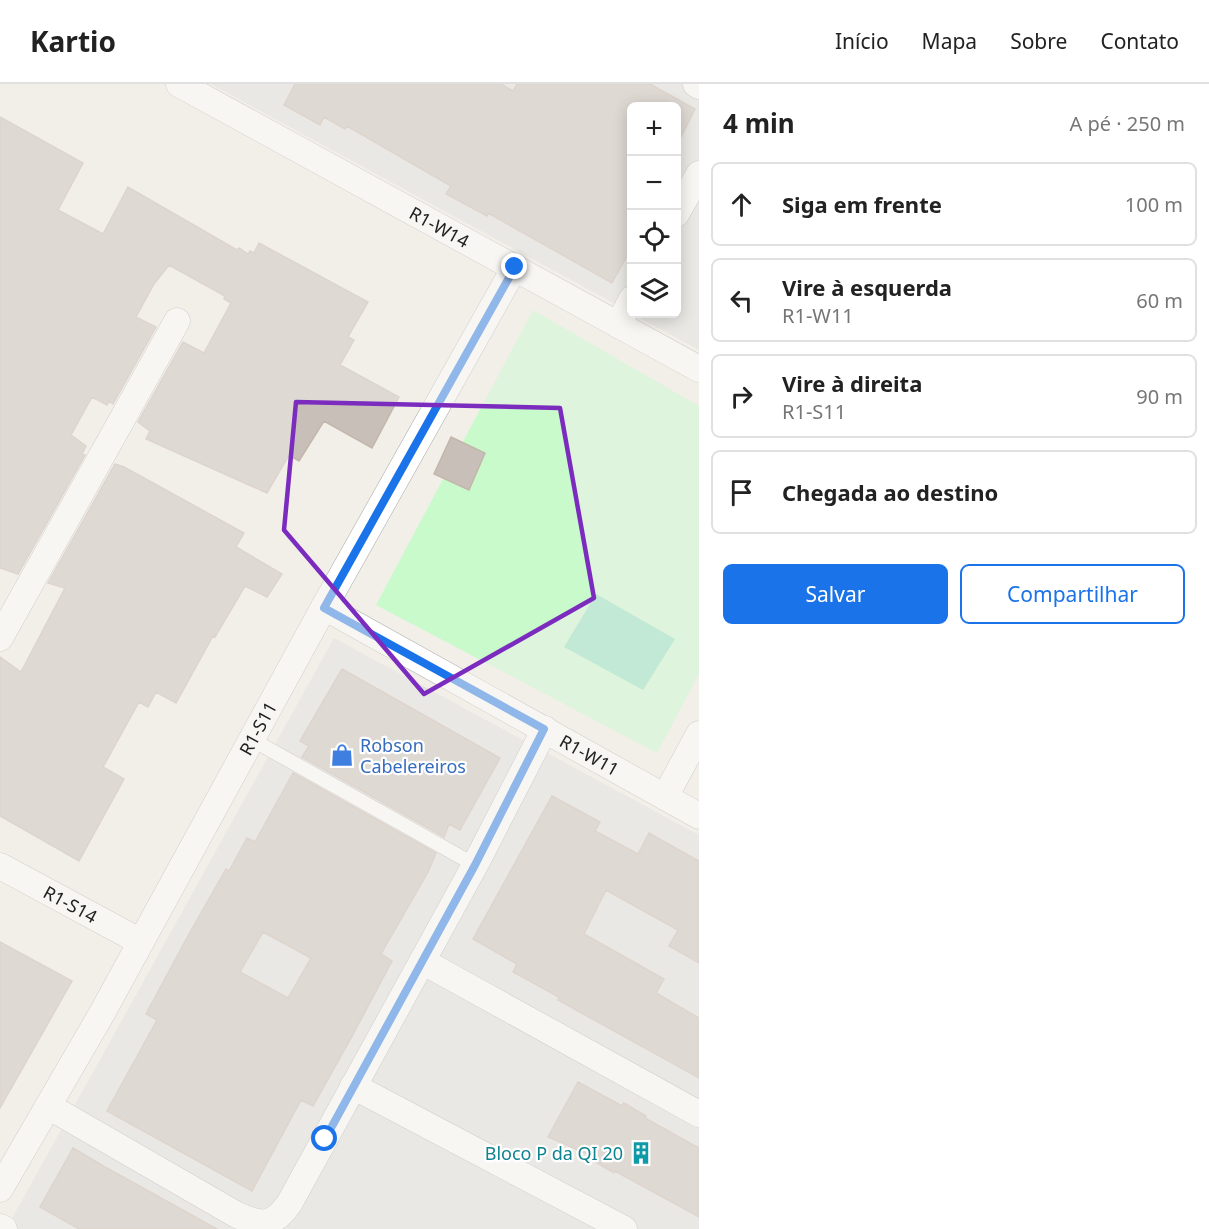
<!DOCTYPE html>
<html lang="pt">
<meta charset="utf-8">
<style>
:root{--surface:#fff;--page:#f2f2f2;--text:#222;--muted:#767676;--line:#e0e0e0;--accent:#1a73e8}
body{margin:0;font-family:"Noto Sans",sans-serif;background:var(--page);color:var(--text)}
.controls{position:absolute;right:18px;top:18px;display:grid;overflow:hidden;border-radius:9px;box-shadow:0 3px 15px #0003}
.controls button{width:54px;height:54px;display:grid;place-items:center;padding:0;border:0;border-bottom:2px solid var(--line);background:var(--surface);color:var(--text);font:30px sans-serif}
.stop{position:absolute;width:18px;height:18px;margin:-14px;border:4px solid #1a73e8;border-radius:50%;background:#fff}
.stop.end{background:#1a73e8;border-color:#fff;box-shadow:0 2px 6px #0008}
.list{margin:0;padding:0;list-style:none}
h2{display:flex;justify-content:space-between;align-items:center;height:78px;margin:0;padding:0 24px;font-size:26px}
h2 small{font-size:20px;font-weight:400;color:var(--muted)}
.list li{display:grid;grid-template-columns:39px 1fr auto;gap:18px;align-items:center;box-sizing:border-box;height:84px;margin:0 12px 12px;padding:0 12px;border:2px solid var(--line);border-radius:9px}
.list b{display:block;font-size:22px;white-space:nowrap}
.list p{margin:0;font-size:20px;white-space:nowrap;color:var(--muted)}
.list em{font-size:20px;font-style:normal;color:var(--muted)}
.actions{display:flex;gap:12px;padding:18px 24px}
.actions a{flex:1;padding:14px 0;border:2px solid var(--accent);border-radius:9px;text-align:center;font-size:21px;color:var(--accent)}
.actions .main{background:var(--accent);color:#fff}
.icon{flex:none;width:33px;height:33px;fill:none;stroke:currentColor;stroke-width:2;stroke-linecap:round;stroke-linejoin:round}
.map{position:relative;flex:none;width:699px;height:1145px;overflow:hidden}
header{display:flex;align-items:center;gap:36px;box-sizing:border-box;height:84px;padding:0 30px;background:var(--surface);border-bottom:2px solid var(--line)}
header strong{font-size:28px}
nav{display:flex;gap:33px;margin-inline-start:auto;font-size:21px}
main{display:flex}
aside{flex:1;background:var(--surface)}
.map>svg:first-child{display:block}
</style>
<header>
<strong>Kartio</strong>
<nav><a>Início</a><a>Mapa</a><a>Sobre</a><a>Contato</a></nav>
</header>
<main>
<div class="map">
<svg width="699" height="1145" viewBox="0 0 699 1145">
<rect width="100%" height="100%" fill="#f2efe9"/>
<path fill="#e0dfdf" d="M211 0H699V266L632 230H676V22H632V229Z
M334 554 699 751V1145H6Z"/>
<path fill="#c8facc" d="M533 226 699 322V590L657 669 376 521Z"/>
<path fill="#88e0be" d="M596 510 675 555 643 606 564 563Z"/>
<path fill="#c7bfb8" stroke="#c4b6ab" stroke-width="1.5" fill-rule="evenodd" d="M295 0H501L513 7 517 0H650L695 25 676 63V22H632V163L612 199 488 129 487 132 446 110 451 102 347 42 345 45 324 33 320 41 284 21Z
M0 33 83 79 58 126 103 150 128 103 237 166 239 164 248 170 250 167 254 169 259 159 368 218 348 253 354 256 340 281 399 313 372 364 324 337 299 377 289 371 267 409 146 355 150 347 138 338 183 258 204 269 231 219 224 215 225 212 169 181 154 200 136 233 156 243 113 320 109 317 107 321 92 313 71 351 86 362 82 370 85 371 18 490 0 484Z
M451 353 485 369 469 406 434 390Z
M115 380 124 383 244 449 236 463 282 490 267 513 245 502 215 553 213 552 176 619 156 608 148 623 139 618 103 683 124 695 79 777 0 732V573L21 588 65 504 48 499Z
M342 585 500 674 460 746 449 740 444 753 302 673 309 662 300 657Z
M293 689 436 769 428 788 381 870 392 877 350 956 313 1022 301 1016 252 1107 107 1027 157 936 146 930 189 850 226 785 229 787 247 754 255 758ZM263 848 311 874 288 914 240 888Z
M552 712 600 738 595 747 638 770 649 749 699 777V879L669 862 678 846 606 806 584 850 664 895 656 909 699 934V994L558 916 559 913 513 888 517 880 473 855Z
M0 858 72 897 0 1024Z
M578 998 622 1022 624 1019 646 1032 645 1034 699 1064V1133L615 1087 614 1089 592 1076 594 1073 548 1053Z
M73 1064 105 1083 217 1145H79L40 1123Z"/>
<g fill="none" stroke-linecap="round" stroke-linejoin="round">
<g stroke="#a9a9a9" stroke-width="15">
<path id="service" d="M251 655 475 781"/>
</g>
<g stroke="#a9a9a9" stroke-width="27">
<g id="minor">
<path id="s1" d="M179 0 699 285"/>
<path d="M696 0 699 2"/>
<path d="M676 130 699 90"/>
<path d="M618 241 632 215"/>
<path id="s2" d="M324 523 699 732"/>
<path d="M0 554 177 237"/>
<path d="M665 713 699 650"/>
<path id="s3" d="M0 782 141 858"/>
<path d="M422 877 699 1030"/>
<path d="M353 1002 624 1145"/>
<path d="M48 1022 237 1131C262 1142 272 1143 289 1120L475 781 545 645"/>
<path id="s4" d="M0 1105 101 931 324 523 515 183"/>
<path d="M0 1143 4 1145"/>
</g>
</g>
<use href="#service" stroke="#fff" stroke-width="14"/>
<use href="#minor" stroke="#fff" stroke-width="26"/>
</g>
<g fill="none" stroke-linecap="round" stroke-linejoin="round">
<path stroke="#1a73e8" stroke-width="8" d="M325 1055 475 781 544 645 324 524 515 183"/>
</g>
<path d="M0 0H699V1145H0ZM296 318 560 324 594 514 424 610 284 446Z" fill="#f2efe9" fill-opacity=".55" fill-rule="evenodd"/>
<path fill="none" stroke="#7b2cbf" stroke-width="4.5" stroke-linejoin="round" d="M296 318 560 324 594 514 424 610 284 446Z"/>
<defs>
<g id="shop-bare" transform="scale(1.8)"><path d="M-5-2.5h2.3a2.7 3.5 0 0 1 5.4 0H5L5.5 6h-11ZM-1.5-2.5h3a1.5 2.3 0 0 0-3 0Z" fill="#3f7fe0" stroke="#fff" stroke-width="2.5" paint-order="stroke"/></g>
<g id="building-bare" transform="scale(1.8)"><path d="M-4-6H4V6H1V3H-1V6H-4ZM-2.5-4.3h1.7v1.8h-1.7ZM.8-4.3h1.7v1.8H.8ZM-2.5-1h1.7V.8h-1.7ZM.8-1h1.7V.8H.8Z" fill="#0f9aa8" stroke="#fff" stroke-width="2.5" paint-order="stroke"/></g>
</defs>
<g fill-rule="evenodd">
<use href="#shop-bare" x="342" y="671"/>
<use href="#building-bare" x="641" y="1069"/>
</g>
<g text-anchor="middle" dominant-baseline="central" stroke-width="4.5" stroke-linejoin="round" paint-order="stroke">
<g font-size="18" fill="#222" stroke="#fff">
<text stroke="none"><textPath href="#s1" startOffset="297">R1-W14</textPath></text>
<text stroke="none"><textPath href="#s4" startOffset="528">R1-S11</textPath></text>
<text stroke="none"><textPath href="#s2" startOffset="304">R1-W11</textPath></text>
<text stroke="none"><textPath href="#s3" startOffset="80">R1-S14</textPath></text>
</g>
<g font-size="18" fill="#366cbe" stroke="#fff" text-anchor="start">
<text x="360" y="661">Robson<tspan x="360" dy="21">Cabelereiros</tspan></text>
</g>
<g font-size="18" fill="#0d838f" stroke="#fff" text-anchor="end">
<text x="623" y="1069">Bloco P da QI 20</text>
</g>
</g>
</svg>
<div class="controls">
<button>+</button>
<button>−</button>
<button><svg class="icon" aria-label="locate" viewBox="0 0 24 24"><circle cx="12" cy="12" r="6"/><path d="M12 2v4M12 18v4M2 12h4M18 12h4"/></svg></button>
<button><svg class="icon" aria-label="layers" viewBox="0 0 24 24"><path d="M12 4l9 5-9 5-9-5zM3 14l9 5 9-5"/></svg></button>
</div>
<div class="stop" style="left:325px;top:1055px"></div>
<div class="stop end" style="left:515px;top:183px"></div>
</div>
<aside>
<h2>4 min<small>A pé · 250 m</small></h2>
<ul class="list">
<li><svg class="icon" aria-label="ahead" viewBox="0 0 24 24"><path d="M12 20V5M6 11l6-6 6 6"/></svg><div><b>Siga em frente</b></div><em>100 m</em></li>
<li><svg class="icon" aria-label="left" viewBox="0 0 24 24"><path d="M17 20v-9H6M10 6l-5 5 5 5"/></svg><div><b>Vire à esquerda</b><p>R1-W11</p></div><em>60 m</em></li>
<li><svg class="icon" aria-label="right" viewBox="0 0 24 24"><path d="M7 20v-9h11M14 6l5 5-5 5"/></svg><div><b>Vire à direita</b><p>R1-S11</p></div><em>90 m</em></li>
<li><svg class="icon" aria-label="arrive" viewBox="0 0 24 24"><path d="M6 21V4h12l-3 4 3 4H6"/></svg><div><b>Chegada ao destino</b></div></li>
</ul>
<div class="actions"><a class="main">Salvar</a><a>Compartilhar</a></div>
</aside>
</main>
